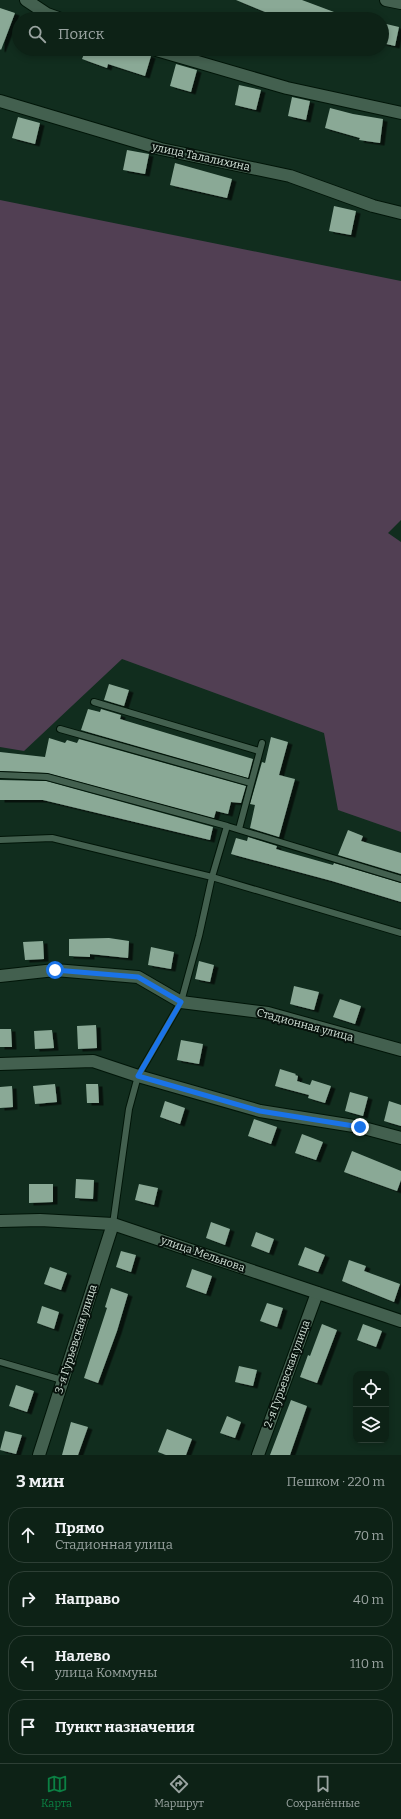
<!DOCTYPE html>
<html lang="ru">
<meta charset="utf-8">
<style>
:root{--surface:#0d2216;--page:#162a1f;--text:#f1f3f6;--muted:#9aa4a1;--line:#2d3f35;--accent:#0b8043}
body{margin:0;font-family:Bitter,serif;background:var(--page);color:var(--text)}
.controls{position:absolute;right:12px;bottom:12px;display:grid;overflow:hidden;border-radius:8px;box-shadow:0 2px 6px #0003}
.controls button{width:36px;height:36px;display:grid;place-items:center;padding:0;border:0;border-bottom:1px solid var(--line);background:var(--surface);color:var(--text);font:20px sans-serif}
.stop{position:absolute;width:12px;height:12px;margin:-9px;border:3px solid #1a73e8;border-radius:50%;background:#fff}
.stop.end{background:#1a73e8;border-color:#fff;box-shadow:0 1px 4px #0008}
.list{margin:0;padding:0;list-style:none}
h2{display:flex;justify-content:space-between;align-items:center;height:52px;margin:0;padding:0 16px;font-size:17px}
h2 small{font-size:13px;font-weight:400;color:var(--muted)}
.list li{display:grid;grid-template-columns:26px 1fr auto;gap:12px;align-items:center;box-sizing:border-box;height:56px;margin:0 8px 8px;padding:0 8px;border:1px solid var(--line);border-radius:16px}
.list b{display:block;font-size:15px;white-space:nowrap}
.list p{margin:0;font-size:13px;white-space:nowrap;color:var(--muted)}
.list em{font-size:13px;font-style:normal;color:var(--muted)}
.icon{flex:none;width:22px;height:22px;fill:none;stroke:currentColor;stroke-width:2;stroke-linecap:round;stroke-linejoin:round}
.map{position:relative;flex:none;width:401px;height:1455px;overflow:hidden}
.search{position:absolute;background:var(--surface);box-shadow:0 2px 6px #0003;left:12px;right:12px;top:12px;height:44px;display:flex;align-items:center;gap:10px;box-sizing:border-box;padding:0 14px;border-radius:22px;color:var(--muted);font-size:15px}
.sheet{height:308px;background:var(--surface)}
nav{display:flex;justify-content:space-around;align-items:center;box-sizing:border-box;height:56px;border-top:1px solid var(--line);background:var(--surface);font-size:11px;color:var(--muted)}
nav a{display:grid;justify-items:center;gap:2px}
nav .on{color:var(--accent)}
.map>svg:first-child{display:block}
</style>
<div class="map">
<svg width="401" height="1455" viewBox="0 0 401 1455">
<defs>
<filter id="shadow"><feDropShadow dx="4.5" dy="2.5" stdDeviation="0" flood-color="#0009"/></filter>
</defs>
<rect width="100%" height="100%" fill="#112d1e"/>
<path fill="#513f53" d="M0 200 401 281V520L388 533 401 542V832L338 810 324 733 122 659 24 751 0 747Z"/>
<path fill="#8aa996" filter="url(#shadow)" d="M236 0H302L350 18 278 19 269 16 270 14Z
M0 8 15 13 1 50 0 49Z
M382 23 399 27 395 46 382 43Z
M86 49H133L151 56 145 76 108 64 107 68 82 59Z
M176 64 197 70 191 92 170 86Z
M239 85 261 90 256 110 235 105Z
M292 97 310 101 306 120 288 116Z
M330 108 353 114 383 119 380 143 359 140 360 138 325 128Z
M18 117 40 123 35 144 12 138Z
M127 150 149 154 145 174 123 170Z
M175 163 232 179 227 198 170 185Z
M334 206 356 211 351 235 329 231Z
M109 684 129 690 124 706 104 700Z
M88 709 100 712 101 709 121 715 120 719 253 759 248 778 81 730Z
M271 737 288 742 279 775 295 779 279 837 250 828 255 805 250 804 262 762 265 763Z
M49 738 65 743 67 740 77 743 79 739 246 786 241 803 231 802 228 814 216 811 214 818 48 773 0 771V752L45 757Z
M0 780 46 781 213 827 210 840 43 800H0Z
M348 830 363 836 361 841 401 853V874L338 855Z
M248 837 277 846 276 849 333 865 334 863 401 883V902L332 881 231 854 236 838 247 841Z
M109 938 129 941 128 958 90 954V957L69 956V939Z
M43 941 44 959 25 960 23 942Z
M151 947 174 952 171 969 148 965Z
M199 961 214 965 210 982 195 979Z
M294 986 319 992 314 1010 290 1004Z
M340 999 361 1006 355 1024 333 1017Z
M96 1025 97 1048 78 1049 77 1026Z
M0 1029H11L12 1047H0Z
M52 1030 54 1048 35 1049 34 1031Z
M181 1040 203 1044 199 1064 177 1060Z
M280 1069 296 1074 295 1075 298 1076 297 1081 310 1085 312 1080 331 1086 325 1103 308 1098 309 1095 275 1086Z
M55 1084 57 1102 35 1104 33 1086Z
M86 1084H98L99 1103H87Z
M12 1086 13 1107 0 1108V1087Z
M350 1092 368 1097 363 1116 345 1111Z
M165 1101 185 1108 180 1124 160 1117Z
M389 1101 401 1105V1126L384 1121Z
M254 1119 277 1127 271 1144 248 1136Z
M302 1134 323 1142 316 1160 295 1153Z
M352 1151 401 1171V1180L397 1191 344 1172Z
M76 1179 94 1180 93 1199 75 1198Z
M29 1184H53V1202L29 1203Z
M139 1184 158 1188 154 1205 135 1200Z
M211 1222 230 1229 225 1245 206 1238Z
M256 1232 274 1239 269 1253 251 1246Z
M305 1247 325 1255 318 1272 298 1265Z
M121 1251 136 1255 131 1272 116 1267Z
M349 1260 366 1266 364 1271 400 1284 394 1302 342 1281Z
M50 1267 67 1273 61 1290 44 1284Z
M192 1269 212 1276 206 1294 186 1287Z
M111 1288 128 1294 117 1331 98 1383 84 1378 107 1308 105 1307Z
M267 1303 283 1308 277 1327 260 1321Z
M42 1306 59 1312 54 1329 37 1323Z
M322 1324 337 1330 317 1383 300 1377 308 1355 310 1356Z
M363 1324 382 1331 376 1347 357 1340Z
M239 1366 257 1370 253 1386 235 1382Z
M16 1385 34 1391 27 1412 9 1406Z
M291 1400 307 1406 290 1455H270Z
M227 1416 241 1422 235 1438 220 1433Z
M71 1422 88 1427 78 1455H62Z
M167 1429 192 1439 186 1455H166L158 1452Z
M5 1431 22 1435 16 1454 0 1450Z"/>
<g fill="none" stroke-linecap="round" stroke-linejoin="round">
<g stroke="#001508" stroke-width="8">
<path id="lane" d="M94 702 259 751
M60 729 251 783
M0 775 47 777 227 826 401 879
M239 829 262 743
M0 840 52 838 212 877 401 933
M113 1224 129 1109 138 1076 181 1002 199 936 212 877 227 826
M0 1362 62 1380"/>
</g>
<g stroke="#001508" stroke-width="14">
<path id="street" d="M26 0 47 14 61 19
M386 0 401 3
M153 49 287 88 401 113
M0 101 161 149 290 176 373 206 401 213
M0 976 55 970 138 977 181 1002 268 1013 401 1050
M0 1064 93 1061 138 1076 260 1111 360 1127 401 1138
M39 1455 113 1224
M258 1455 317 1293"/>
</g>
<g stroke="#001508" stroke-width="14">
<path id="secondary" d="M0 1221 40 1220 113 1224 401 1321"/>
</g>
<use href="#lane" stroke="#43604f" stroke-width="6"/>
<use href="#street" stroke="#43604f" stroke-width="12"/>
<use href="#secondary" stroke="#43604f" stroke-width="12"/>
</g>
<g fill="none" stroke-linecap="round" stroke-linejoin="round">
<path stroke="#1a73e8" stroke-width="5" d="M55 970 138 977 181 1002 138 1076 260 1111 360 1127"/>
</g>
<g text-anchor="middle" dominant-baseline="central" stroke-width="4" stroke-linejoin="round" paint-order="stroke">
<g font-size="11" fill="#d1e1d7" stroke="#07120c">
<text transform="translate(201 157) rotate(12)">улица Талалихина</text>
<text transform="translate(305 1025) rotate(15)">Стадионная улица</text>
<text transform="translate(203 1254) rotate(19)">улица Мельнова</text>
<text transform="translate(76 1339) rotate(-72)">3-я Гурьевская улица</text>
<text transform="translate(287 1374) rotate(-70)">2-я Гурьевская улица</text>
</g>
</g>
</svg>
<div class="controls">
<button><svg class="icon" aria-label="locate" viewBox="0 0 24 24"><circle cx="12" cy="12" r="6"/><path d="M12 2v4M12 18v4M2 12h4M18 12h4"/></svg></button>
<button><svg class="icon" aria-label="layers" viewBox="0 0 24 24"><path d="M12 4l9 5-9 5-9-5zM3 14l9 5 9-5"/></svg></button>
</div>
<div class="stop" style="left:55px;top:970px"></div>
<div class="stop end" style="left:360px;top:1127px"></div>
<div class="search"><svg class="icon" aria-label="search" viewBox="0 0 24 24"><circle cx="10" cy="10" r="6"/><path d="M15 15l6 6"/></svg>Поиск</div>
</div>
<section class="sheet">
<h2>3 мин<small>Пешком · 220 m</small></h2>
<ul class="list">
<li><svg class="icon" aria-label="ahead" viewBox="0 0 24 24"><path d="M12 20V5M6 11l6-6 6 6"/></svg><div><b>Прямо</b><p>Стадионная улица</p></div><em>70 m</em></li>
<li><svg class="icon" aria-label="right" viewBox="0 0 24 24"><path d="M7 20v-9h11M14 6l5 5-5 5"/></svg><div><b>Направо</b></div><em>40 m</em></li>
<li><svg class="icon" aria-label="left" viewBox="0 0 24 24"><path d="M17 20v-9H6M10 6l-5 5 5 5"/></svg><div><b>Налево</b><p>улица Коммуны</p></div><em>110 m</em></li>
<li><svg class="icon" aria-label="arrive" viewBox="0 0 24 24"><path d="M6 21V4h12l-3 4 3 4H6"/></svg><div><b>Пункт назначения</b></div></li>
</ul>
</section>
<nav>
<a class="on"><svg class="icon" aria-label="map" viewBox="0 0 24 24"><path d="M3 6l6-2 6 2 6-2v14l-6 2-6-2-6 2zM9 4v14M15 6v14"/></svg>Карта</a>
<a><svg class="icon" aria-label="directions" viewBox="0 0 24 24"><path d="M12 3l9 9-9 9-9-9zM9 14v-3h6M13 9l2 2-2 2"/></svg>Маршрут</a>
<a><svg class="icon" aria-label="saved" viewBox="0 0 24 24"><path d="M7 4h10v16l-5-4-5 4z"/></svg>Сохранённые</a>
</nav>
